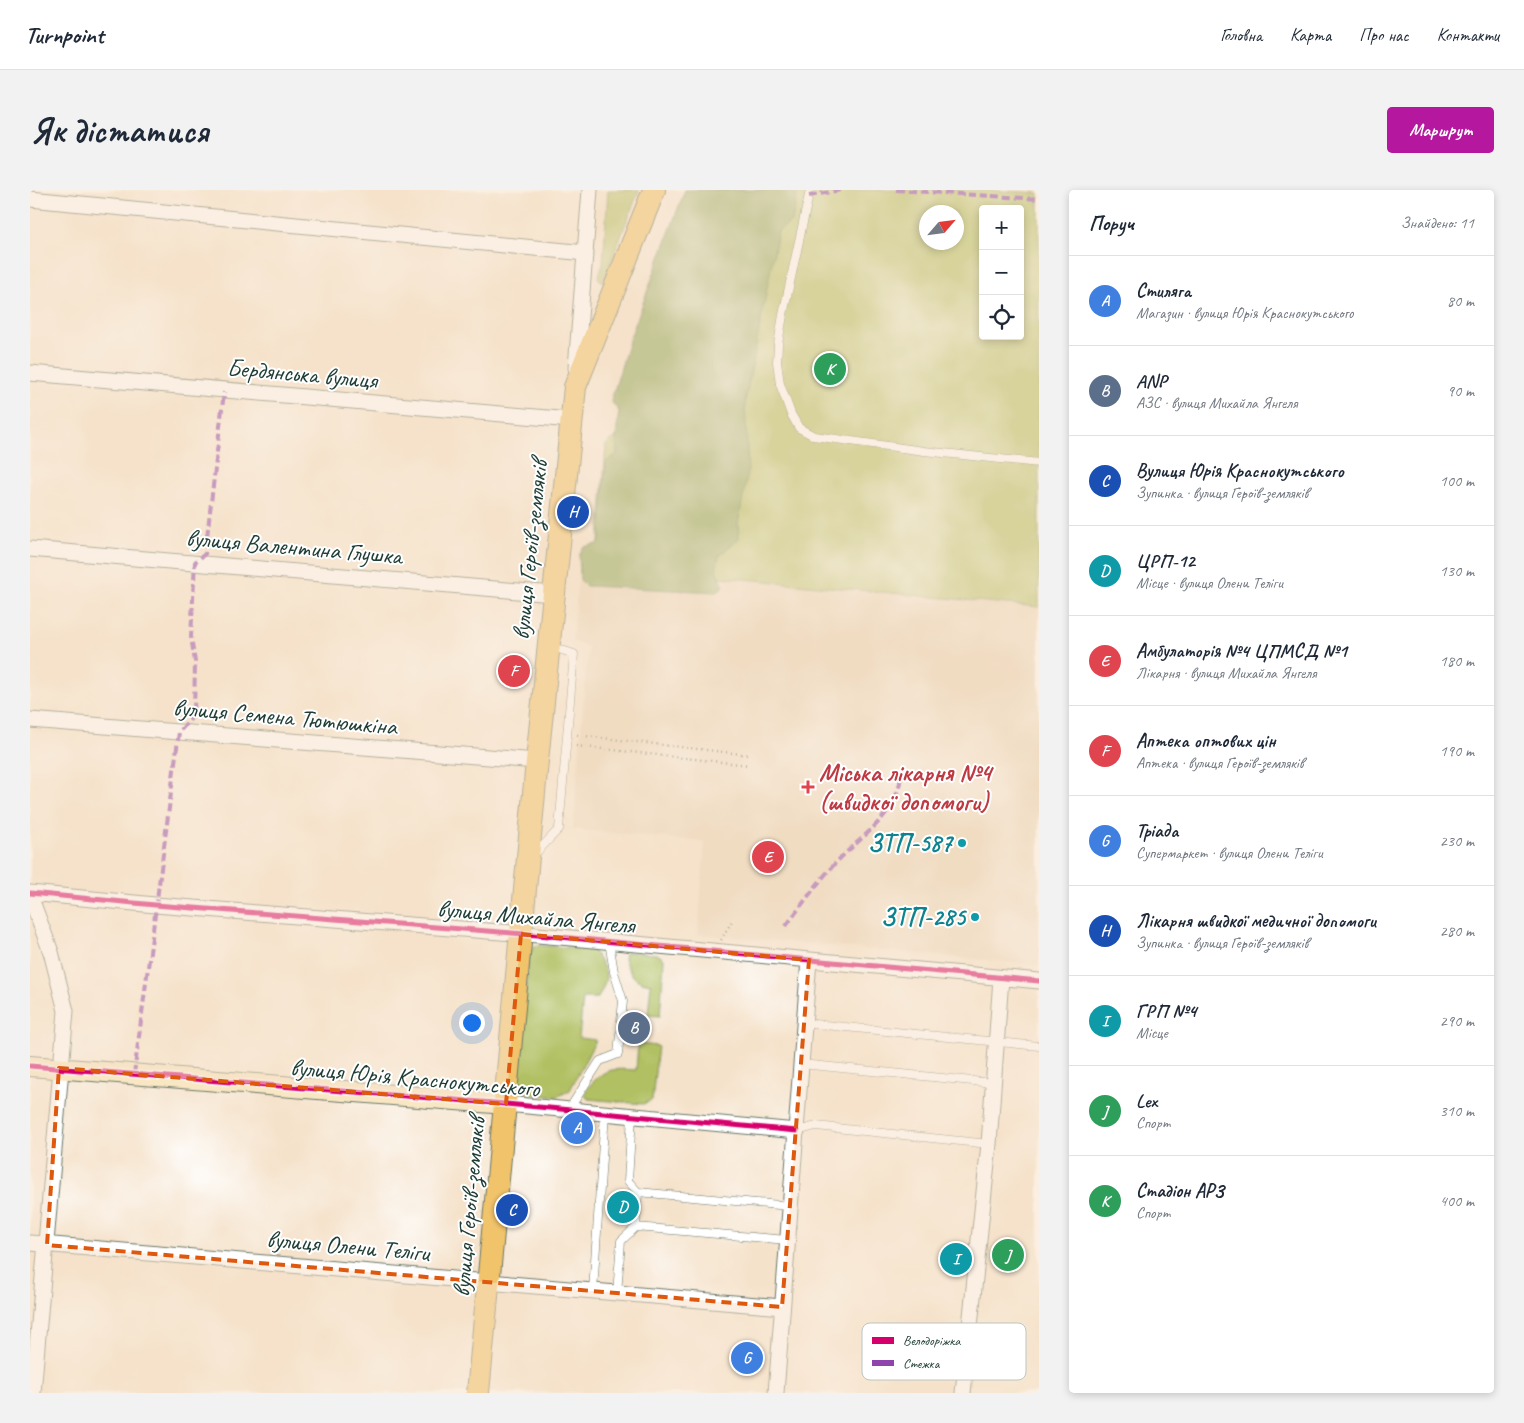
<!DOCTYPE html>
<html lang="uk">
<meta charset="utf-8">
<style>
:root{--surface:#fff;--page:#f2f2f3;--text:#1f2937;--muted:#747a83;--line:#e0e1e3;--accent:#b5179e}
body{margin:0;font-family:Caveat,sans-serif;background:var(--page);color:var(--text)}
.controls{position:absolute;right:15px;top:15px;display:grid;overflow:hidden;border-radius:5px;box-shadow:0 2px 8px #0003}
.controls button{width:45px;height:45px;display:grid;place-items:center;padding:0;border:0;border-bottom:1px solid var(--line);background:var(--surface);color:var(--text);font:25px sans-serif}
.compass{position:absolute;left:889px;top:15px;width:45px;height:45px;border-radius:50%;background:var(--surface);box-shadow:0 2px 8px #0003;rotate:62deg}
.you{position:absolute;left:441px;top:832px;width:18px;height:18px;margin:-12px;border:4px solid #fff;border-radius:50%;background:#1a73e8;box-shadow:0 0 0 8px #1a73e833}
.badge{display:grid;place-items:center;width:32px;height:32px;border-radius:50%;background:var(--accent);color:#fff;font-size:16px;font-weight:700}
.pin{position:absolute;translate:-50% -50%;border:2px solid #fff;box-shadow:0 1px 5px #0006}
.list{margin:0;padding:0;list-style:none}
h2{display:flex;justify-content:space-between;align-items:center;height:65px;margin:0;padding:0 20px;font-size:21px}
h2 small{font-size:16px;font-weight:400;color:var(--muted)}
.list li{display:grid;grid-template-columns:32px 1fr auto;gap:15px;align-items:center;box-sizing:border-box;height:90px;padding:0 20px;border-top:1px solid var(--line)}
.list b{display:block;font-size:19px;white-space:nowrap}
.list p{margin:0;font-size:16px;white-space:nowrap;color:var(--muted)}
.list em{font-size:16px;font-style:normal;color:var(--muted)}
.icon{flex:none;width:28px;height:28px;fill:none;stroke:currentColor;stroke-width:2;stroke-linecap:round;stroke-linejoin:round}
.map{position:relative;flex:none;width:1009px;height:1203px;overflow:hidden;border-radius:5px}
header{display:flex;align-items:center;gap:30px;box-sizing:border-box;height:70px;padding:0 25px;background:var(--surface);border-bottom:1px solid var(--line)}
header strong{font-size:24px}
nav{display:flex;gap:28px;margin-inline-start:auto;font-size:18px}
.intro{display:flex;align-items:center;justify-content:space-between;box-sizing:border-box;height:120px;padding:0 30px}
h1{margin:0;font-size:35px}
.button{padding:12px 22px;border-radius:5px;background:var(--accent);color:#fff;font-size:18px;font-weight:700}
main{display:flex;gap:30px;padding:0 30px}
aside{flex:1;background:var(--surface);border-radius:5px;box-shadow:0 2px 8px #0003}
.map>svg:first-child{display:block}
</style>
<header>
<strong>Turnpoint</strong>
<nav><a>Головна</a><a>Карта</a><a>Про нас</a><a>Контакти</a></nav>
</header>
<div class="intro"><h1>Як дістатися</h1><a class="button">Маршрут</a></div>
<main>
<div class="map">
<svg width="1009" height="1203" viewBox="0 0 1009 1203">
<rect width="100%" height="100%" fill="#fff"/>
<filter id="ink" filterUnits="userSpaceOnUse"><feTurbulence type="fractalNoise" baseFrequency=".02" numOctaves="2"/><feDisplacementMap in="SourceGraphic" scale="10" xChannelSelector="R" yChannelSelector="G"/><feConvolveMatrix kernelMatrix="1 2 1 2 8 2 1 2 1" color-interpolation-filters="sRGB"/></filter>
<filter id="wash" filterUnits="userSpaceOnUse"><feTurbulence type="fractalNoise" baseFrequency=".0096" numOctaves="4" result="noise"/><feDisplacementMap in="SourceGraphic" scale="20" xChannelSelector="R" yChannelSelector="G"/><feGaussianBlur stdDeviation="1.12" result="paint"/><feColorMatrix in="noise" values="0 0 0 0 0 0 0 0 0 0 0 0 0 0 0 0 0 1.4 0 .05"/><feComposite in="paint" operator="in"/></filter>
<g filter="url(#wash)">
<rect width="100%" height="100%" fill="#f5e2ca"/>
<path fill="#e9d4b7" d="M550 372 1009 417V775L668 744 675 652 543 639 558 457 542 451Z"/>
<path fill="#b1c062" stroke="#687e4b" fill-rule="evenodd" d="M578 0H609L573 92 568 88 573 74Z
M655 0H953L1009 3V417L567 375 576 255 586 247 589 221 581 211 600 148ZM953 19H990V146H953ZM896 22H926V52H896Z
M509 755 563 760C577 783 581 783 568 808H553L549 848 566 850 540 900 527 907 498 904 488 893 499 766 504 756Z
M598 762 627 764 634 769 630 826 618 825 621 794C603 791 601 785 594 769L595 763Z
M608 854 628 856 622 910 613 914 558 909 555 905 556 900C574 879 578 878 606 880Z"/>
<path fill="#8ca658" stroke="#567246" d="M655 0H764L767 6 762 31 748 41 715 212 718 282 708 333 709 348 689 366 686 380 694 396 686 402 556 396 550 390 549 366 553 357 570 353 576 272 587 264 586 247 589 221 581 211 600 148Z"/>
</g>
<g filter="url(#ink)">
<g fill="none" stroke-linecap="round" stroke-linejoin="round">
<g stroke="#6a7768" stroke-width="9">
<path id="lane" d="M780 0 753 125 748 154 747 172 750 194 761 224 769 238 784 246 894 261 1009 273
M503 666 529 639 544 464 520 456
M579 752 584 782 593 811 591 831
M774 833 1009 856
M771 874 963 893
M538 921 570 871 588 864 590 844
M602 926 598 991 608 1002 760 1016
M767 941 786 936 959 954
M606 1037 608 1002
M563 1101 575 923
M587 1104 591 1051 606 1037 757 1050"/>
</g>
<g stroke="#6a7768" stroke-width="17">
<path id="street" d="M0 9 556 63
M546 178 560 0
M0 183 541 230
M0 359 523 404
M0 530 507 571
M0 703 125 715 508 745 1009 791
M0 706 21 762 36 821 3 1203
M476 914 767 941
M0 1053 752 1117
M746 1203 779 770
M933 1203 959 954 971 788"/>
</g>
<g stroke="#6a7768" stroke-width="22">
<path id="secondary" d="M0 876 476 914"/>
</g>
<g stroke="#6a7768" stroke-width="24">
<path id="primary" d="M448 1203 507 571 545 197 624 0"/>
</g>
<path stroke="#6a7768" stroke-width="2.5" stroke-dasharray="1 4" stroke-linecap="butt" d="M547 545 720 565
M546 556 719 575
M691 750 702 731"/>
<use href="#lane" stroke="#fff" stroke-width="8"/>
<use href="#street" stroke="#fff" stroke-width="15"/>
<use href="#secondary" stroke="#f9e7c3" stroke-width="20"/>
<use href="#primary" stroke="#f1c36a" stroke-width="22"/>
<path stroke="#8e44ad" stroke-width="4" stroke-dasharray="8 4" stroke-linecap="butt" d="M866 0 1009 9
M779 6 811 0
M756 736C771 716 785 696 801 678 828 647 866 629 871 586
M104 884 149 542 164 525 165 472 161 447 165 372 175 364 194 202"/>
<g stroke="#fff" stroke-width="8">
<path id="cycleway" d="M0 703 125 715 508 745 1009 791
M0 876 476 914 767 941"/>
</g>
<use href="#cycleway" stroke="#d6006c" stroke-width="5"/>
</g>
</g>
<path d="M0 0H1009V1203H0ZM491 744 779 770 752 1117 17 1055 29 878 476 914Z" fill="#f5e2ca" fill-opacity=".55" fill-rule="evenodd"/>
<path fill="none" stroke="#de580e" stroke-width="4" stroke-dasharray="10 6" stroke-linejoin="round" d="M491 744 779 770 752 1117 17 1055 29 878 476 914Z"/>
<path fill="#e0444e" stroke="#fff" stroke-width="2" d="M775.5 589.5h5v5h5v5h-5v5h-5v-5h-5v-5h5z"/>
<g fill="#0f9aa8" stroke="#fff" stroke-width="2">
<circle cx="932" cy="653" r="5"/>
<circle cx="945" cy="727" r="5"/>
</g>
<g text-anchor="middle" dominant-baseline="central" stroke-width="4" stroke-linejoin="round" paint-order="stroke">
<g font-size="25" fill="#1f3d34" stroke="#fff">
<text transform="translate(272 184) rotate(5)">Бердянська вулиця</text>
<text transform="translate(264 357) rotate(5)">вулиця Валентина Глушка</text>
<text transform="translate(500 360) rotate(-84)">вулиця Героїв-земляків</text>
<text transform="translate(255 527) rotate(5)">вулиця Семена Тютюшкіна</text>
<text transform="translate(506 727) rotate(5)">вулиця Михайла Янгеля</text>
<text transform="translate(385 888) rotate(5)">вулиця Юрія Краснокутського</text>
<text transform="translate(439 1017) rotate(-85)">вулиця Героїв-земляків</text>
<text transform="translate(318 1056) rotate(5)">вулиця Олени Теліги</text>
</g>
<g font-size="25" font-weight="bold" fill="#be3a42" stroke="#fff" text-anchor="start">
<text x="789" y="583">Міська лікарня №4<tspan x="789" dy="29">(швидкої допомоги)</tspan></text>
</g>
<g font-size="25" font-weight="bold" fill="#0d838f" stroke="#fff" text-anchor="end">
<text x="922" y="653">ЗТП-587</text>
<text x="935" y="727">ЗТП-285</text>
</g>
</g>
<rect x="832" y="1133" width="164" height="57" rx="8" fill="#fff" stroke="#bcc5c2" stroke-width="1"/>
<rect x="842" y="1147" width="22" height="7" fill="#d6006c"/>
<rect x="842" y="1170" width="22" height="6" fill="#8e44ad"/>
<g font-size="14" fill="#1f3d34">
<text x="873" y="1155">Велодоріжка</text>
<text x="873" y="1178">Стежка</text>
</g>
</svg>
<div class="controls">
<button>+</button>
<button>−</button>
<button><svg class="icon" aria-label="locate" viewBox="0 0 24 24"><circle cx="12" cy="12" r="6"/><path d="M12 2v4M12 18v4M2 12h4M18 12h4"/></svg></button>
</div>
<svg class="compass" viewBox="-18 -18 36 36"><path d="M0-13l5 13h-10z" fill="#e53935"/><path d="M0 13l5-13h-10z" fill="#747a83"/></svg>
<div class="you"></div>
<div class="pin badge" style="left:547px;top:938px;background:#3f7fe0">A</div>
<div class="pin badge" style="left:604px;top:838px;background:#5c6f8a">B</div>
<div class="pin badge" style="left:482px;top:1020px;background:#1a4fb4">C</div>
<div class="pin badge" style="left:593px;top:1017px;background:#0f9aa8">D</div>
<div class="pin badge" style="left:738px;top:667px;background:#e0444e">E</div>
<div class="pin badge" style="left:484px;top:481px;background:#e0444e">F</div>
<div class="pin badge" style="left:717px;top:1168px;background:#3f7fe0">G</div>
<div class="pin badge" style="left:543px;top:322px;background:#1a4fb4">H</div>
<div class="pin badge" style="left:926px;top:1069px;background:#0f9aa8">I</div>
<div class="pin badge" style="left:978px;top:1065px;background:#2e9e5b">J</div>
<div class="pin badge" style="left:800px;top:179px;background:#2e9e5b">K</div>
</div>
<aside>
<h2>Поруч<small>Знайдено: 11</small></h2>
<ul class="list">
<li><span class="badge" style="background:#3f7fe0">A</span><div><b>Стиляга</b><p>Магазин · вулиця Юрія Краснокутського</p></div><em>80 m</em></li>
<li><span class="badge" style="background:#5c6f8a">B</span><div><b>ANP</b><p>АЗС · вулиця Михайла Янгеля</p></div><em>90 m</em></li>
<li><span class="badge" style="background:#1a4fb4">C</span><div><b>Вулиця Юрія Краснокутського</b><p>Зупинка · вулиця Героїв-земляків</p></div><em>100 m</em></li>
<li><span class="badge" style="background:#0f9aa8">D</span><div><b>ЦРП-12</b><p>Місце · вулиця Олени Теліги</p></div><em>130 m</em></li>
<li><span class="badge" style="background:#e0444e">E</span><div><b>Амбулаторія №4 ЦПМСД №1</b><p>Лікарня · вулиця Михайла Янгеля</p></div><em>180 m</em></li>
<li><span class="badge" style="background:#e0444e">F</span><div><b>Аптека оптових цін</b><p>Аптека · вулиця Героїв-земляків</p></div><em>190 m</em></li>
<li><span class="badge" style="background:#3f7fe0">G</span><div><b>Тріада</b><p>Супермаркет · вулиця Олени Теліги</p></div><em>230 m</em></li>
<li><span class="badge" style="background:#1a4fb4">H</span><div><b>Лікарня швидкої медичної допомоги</b><p>Зупинка · вулиця Героїв-земляків</p></div><em>280 m</em></li>
<li><span class="badge" style="background:#0f9aa8">I</span><div><b>ГРП №4</b><p>Місце</p></div><em>290 m</em></li>
<li><span class="badge" style="background:#2e9e5b">J</span><div><b>Lex</b><p>Спорт</p></div><em>310 m</em></li>
<li><span class="badge" style="background:#2e9e5b">K</span><div><b>Стадіон АРЗ</b><p>Спорт</p></div><em>400 m</em></li>
</ul>
</aside>
</main>
